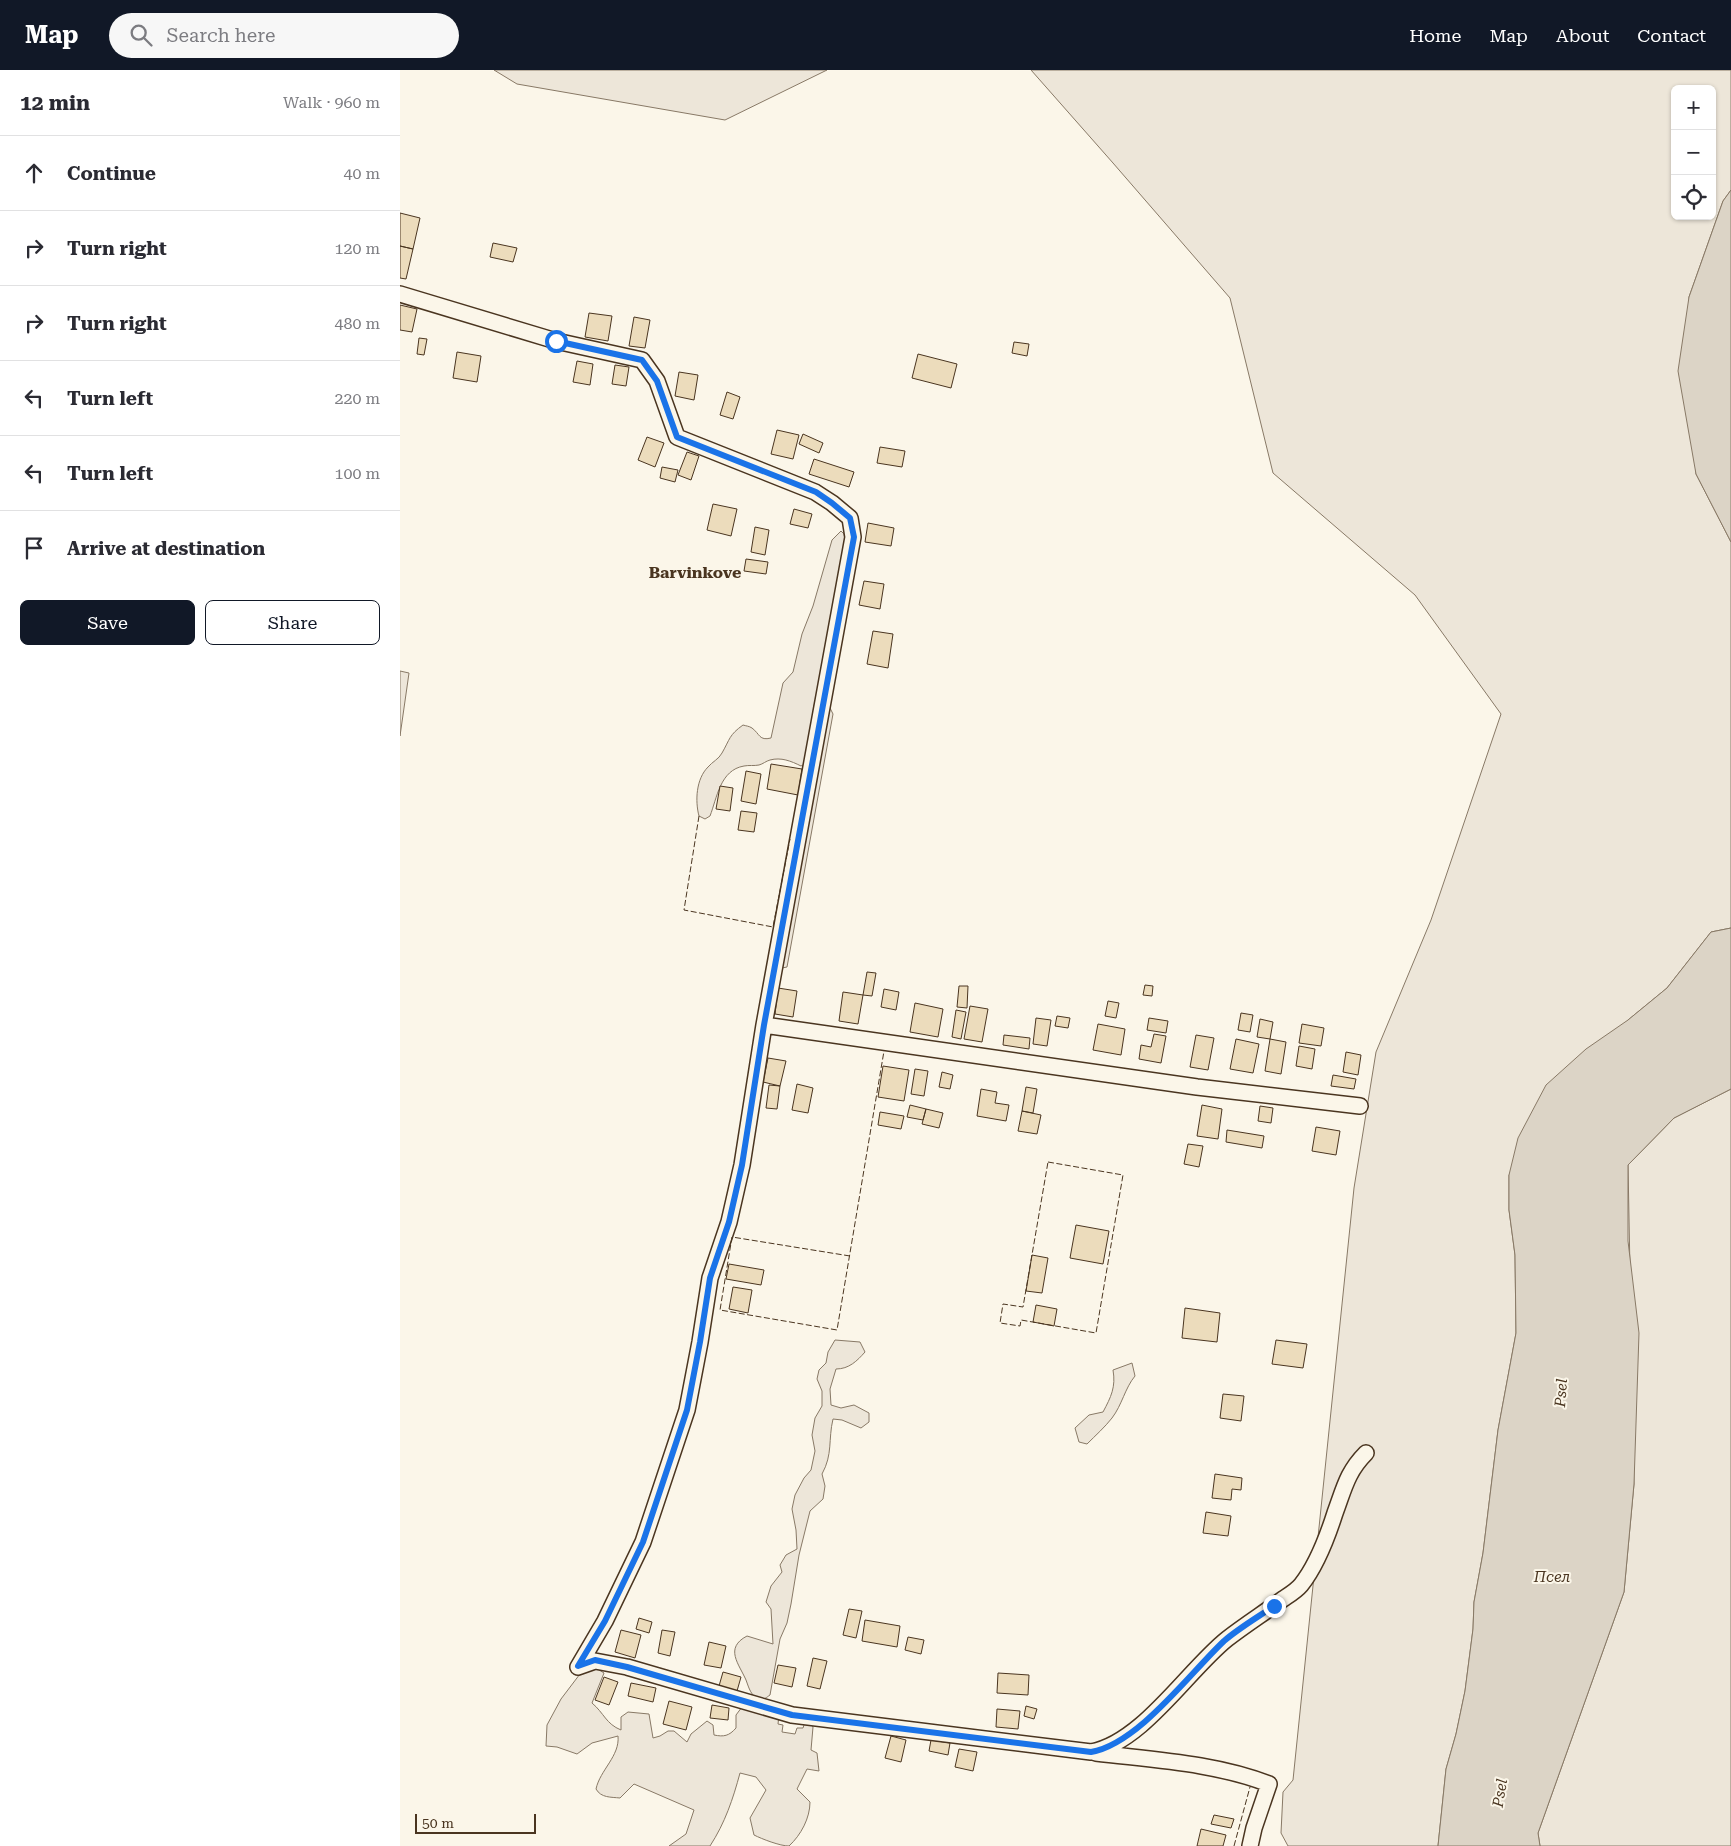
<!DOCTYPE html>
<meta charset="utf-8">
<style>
:root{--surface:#fff;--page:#f7f7f7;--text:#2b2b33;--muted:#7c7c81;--line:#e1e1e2;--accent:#111827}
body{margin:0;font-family:"Roboto Serif",serif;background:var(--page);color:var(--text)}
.controls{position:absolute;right:15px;top:15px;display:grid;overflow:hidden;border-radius:8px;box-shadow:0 1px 4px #0004}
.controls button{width:45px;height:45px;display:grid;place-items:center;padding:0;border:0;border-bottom:1px solid var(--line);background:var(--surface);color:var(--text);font:25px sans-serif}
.scale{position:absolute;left:15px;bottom:12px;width:121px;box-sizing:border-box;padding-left:5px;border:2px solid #4a3520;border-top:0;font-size:14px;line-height:18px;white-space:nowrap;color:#4a3520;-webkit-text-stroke:4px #fbf6e9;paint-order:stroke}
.stop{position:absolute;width:15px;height:15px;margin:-11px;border:4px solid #1a73e8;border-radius:50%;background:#fff}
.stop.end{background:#1a73e8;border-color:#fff;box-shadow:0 1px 5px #0008}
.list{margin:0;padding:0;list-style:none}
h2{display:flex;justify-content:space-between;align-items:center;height:65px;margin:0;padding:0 20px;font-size:21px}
h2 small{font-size:16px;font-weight:400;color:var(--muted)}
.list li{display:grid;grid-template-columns:32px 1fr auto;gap:15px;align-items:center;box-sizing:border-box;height:75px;padding:0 20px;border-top:1px solid var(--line)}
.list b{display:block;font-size:19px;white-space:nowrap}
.list em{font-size:16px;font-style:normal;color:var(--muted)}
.actions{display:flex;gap:10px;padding:15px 20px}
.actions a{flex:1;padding:11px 0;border:1px solid var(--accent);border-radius:8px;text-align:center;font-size:18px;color:var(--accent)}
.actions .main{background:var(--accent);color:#fff}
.icon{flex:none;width:28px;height:28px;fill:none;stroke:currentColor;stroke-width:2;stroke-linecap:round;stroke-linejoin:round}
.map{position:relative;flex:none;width:1331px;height:1776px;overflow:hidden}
header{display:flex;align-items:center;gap:30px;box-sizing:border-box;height:70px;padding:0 25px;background:var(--accent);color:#fff}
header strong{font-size:24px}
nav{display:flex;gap:28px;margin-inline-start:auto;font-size:18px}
.search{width:350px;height:45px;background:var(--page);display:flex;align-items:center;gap:12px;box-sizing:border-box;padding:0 18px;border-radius:28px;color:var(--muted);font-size:19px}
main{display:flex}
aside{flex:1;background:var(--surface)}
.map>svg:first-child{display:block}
</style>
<header>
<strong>Map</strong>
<div class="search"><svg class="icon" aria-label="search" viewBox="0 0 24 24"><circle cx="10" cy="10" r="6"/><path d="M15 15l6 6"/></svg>Search here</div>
<nav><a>Home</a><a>Map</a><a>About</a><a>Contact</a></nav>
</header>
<main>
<aside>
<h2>12 min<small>Walk · 960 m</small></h2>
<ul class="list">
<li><svg class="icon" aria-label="ahead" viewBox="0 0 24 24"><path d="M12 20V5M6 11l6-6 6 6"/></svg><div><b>Continue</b></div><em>40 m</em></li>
<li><svg class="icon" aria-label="right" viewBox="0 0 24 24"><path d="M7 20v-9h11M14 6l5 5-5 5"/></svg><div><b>Turn right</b></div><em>120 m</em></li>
<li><svg class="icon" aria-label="right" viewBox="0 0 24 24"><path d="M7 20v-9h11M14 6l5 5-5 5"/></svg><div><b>Turn right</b></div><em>480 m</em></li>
<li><svg class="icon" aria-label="left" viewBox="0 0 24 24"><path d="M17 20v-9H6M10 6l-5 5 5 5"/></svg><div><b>Turn left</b></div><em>220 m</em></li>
<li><svg class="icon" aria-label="left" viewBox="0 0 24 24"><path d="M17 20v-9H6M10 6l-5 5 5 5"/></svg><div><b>Turn left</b></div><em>100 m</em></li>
<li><svg class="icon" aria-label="arrive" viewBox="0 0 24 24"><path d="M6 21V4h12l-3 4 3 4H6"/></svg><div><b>Arrive at destination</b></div></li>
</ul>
<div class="actions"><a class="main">Save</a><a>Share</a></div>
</aside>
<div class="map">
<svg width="1331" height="1776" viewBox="0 0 1331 1776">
<rect width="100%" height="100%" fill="#fbf6e9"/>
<path fill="#ede6d9" stroke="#887966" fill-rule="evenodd" d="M94 0H427L325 50 117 14Z
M631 0H1331V120L1323 131 1289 227 1296 404 1331 472V858L1311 862 1267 918 1228 950 1109 1105V1140L1115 1185 1116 1263 1098 1360 1083 1483 1074 1532 1073 1559 1065 1621 1056 1664 1046 1699 1038 1776H888L881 1763 883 1722 893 1710 954 1118 976 982 1031 850 1101 644 1015 525 873 403 830 228 713 93ZM1275 19H1312V146H1275Z
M441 461 444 464 446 476 430 569 414 636 405 694 401 696C391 691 381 687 370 690 366 691 363 694 359 695 354 696 349 695 344 696 320 700 317 728 310 746L305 749 299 746C295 731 296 709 308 697 312 692 319 689 322 683 330 669 329 665 343 655 346 656 349 656 352 658 360 664 359 671 371 668L383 613 393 602 402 564 413 536 432 470Z
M0 601 9 603 0 666Z
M430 638 433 644 387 897 382 898 380 894 424 642Z
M1331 1019V1776H1140L1138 1763 1224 1522 1234 1414 1228 1095 1274 1048Z
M435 1270 460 1272 465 1282C457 1291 449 1299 436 1299L430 1319 431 1335 441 1338 454 1335 469 1343V1352L461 1358 442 1350 433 1349C428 1370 433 1384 422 1404L425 1416 423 1429 410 1441 399 1485 391 1534 387 1553 380 1569 370 1625C367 1627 364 1630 360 1629 351 1627 349 1618 346 1610 339 1594 324 1578 347 1566L373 1574 371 1539 366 1532 371 1516 382 1502 380 1495 386 1485 397 1479 396 1460 392 1439 395 1425 404 1408 411 1400 415 1381 412 1365 415 1348 422 1336V1321L417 1309 419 1300 426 1293 428 1282Z
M732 1293 735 1306C725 1318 722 1335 712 1348 705 1357 695 1366 687 1374L679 1372 675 1358 689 1345 703 1342C711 1327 716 1317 713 1300Z
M193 1596 204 1603 192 1633C204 1643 206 1654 221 1660V1647L228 1642 249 1644 253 1668 260 1666 268 1661H274L287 1672 291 1664 307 1651 313 1655 314 1665C324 1667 329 1666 336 1658V1645L342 1637 379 1645 378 1654 383 1655 382 1662 395 1664 397 1658H403L405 1652 410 1651 413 1657 411 1680 417 1683 419 1701 407 1699 397 1719 410 1732C410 1748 401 1765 389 1776 380 1776 362 1769 354 1765L350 1748 366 1720 356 1707 340 1703C333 1729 325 1753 310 1776H269L286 1764 294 1740 234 1714 220 1728C211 1727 201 1728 196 1719 200 1700 220 1686 218 1666L192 1673 177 1684 157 1677 146 1676 147 1655 161 1629 183 1600Z"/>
<path fill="#dcd4c6" stroke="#887966" d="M1331 120V472L1296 404 1278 301 1289 227 1323 131Z
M1331 858V1019L1274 1048 1228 1095V1171L1239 1263 1234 1414 1224 1522 1138 1763 1140 1776H1038L1046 1699 1056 1664 1065 1621 1073 1559 1074 1532 1083 1483 1098 1360 1116 1263 1115 1185 1109 1140V1105L1118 1068 1146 1015 1186 979 1228 950 1267 918 1311 862Z"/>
<path fill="#ecdcbc" stroke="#4a3520" d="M0 143 20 148 13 179 0 176Z
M93 173 117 178 113 192 90 187Z
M0 176 13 179 6 209 0 208Z
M0 235 17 239 12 262 0 260Z
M189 243 212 246 208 271 185 267Z
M234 247 250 250 245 278 229 276Z
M19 268 27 269 24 285 17 284Z
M614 272 629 274 627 286 612 283Z
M57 282 81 286 77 312 53 308Z
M518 284 557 294 551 318 512 308Z
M177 291 193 294 190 315 173 312Z
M215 295 229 297 226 316 212 314Z
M279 302 298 305 294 330 275 326Z
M327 322 340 327 333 349 320 345Z
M377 360 399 365 393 389 371 384Z
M403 364 423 373 419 383 399 374Z
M247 367 264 373 255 397 238 390Z
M480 377 505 381 502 397 477 393Z
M287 382 299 386 291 410 278 405Z
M414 389 454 402 449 417 409 404Z
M262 397 278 400 275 412 260 408Z
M313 434 337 439 331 466 307 460Z
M394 439 412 444 408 458 390 454Z
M468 453 494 458 491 476 465 472Z
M355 457 369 460 365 485 351 482Z
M346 489 368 492 366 504 344 501Z
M464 511 484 514 480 539 459 535Z
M473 561 493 564 488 598 467 594Z
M371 694 402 699 398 725 367 719Z
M346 701 361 704 356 734 341 731Z
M320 716 333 718 330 741 316 739Z
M341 741 357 743 354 762 338 760Z
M467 902 476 903 472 926 463 925Z
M745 915 753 916 752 926 743 925Z
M559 916H568L567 938 557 937Z
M378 918 397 921 393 947 375 944Z
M484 919 499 922 496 940 481 937Z
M443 922 463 925 458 954 439 951Z
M708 931 719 933 716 948 705 946Z
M515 933 543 939 538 967 510 962Z
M570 936 588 939 582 972 564 969Z
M556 940 566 942 561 969 552 967Z
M841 943 853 945 850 962 838 960Z
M657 946 670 948 668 958 655 956Z
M636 948 651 950 647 976 633 974Z
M749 948 768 951 766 963 747 960Z
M860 949 873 952 870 969 857 967Z
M698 954 725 959 721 985 693 980Z
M902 954 924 958 921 976 899 973Z
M754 964 766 966 761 993 739 989 741 975 751 977Z
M604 965 630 968 629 979 603 975Z
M796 965 814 968 808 1000 790 997Z
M836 969 859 974 853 1003 830 999Z
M870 969 886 972 881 1004 865 1001Z
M899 976 915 979 912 999 896 996Z
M946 982 961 985 958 1005 943 1002Z
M368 988 386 991 380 1016 363 1012Z
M483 996 509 1000 504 1031 478 1027Z
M515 999 528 1001 524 1026 511 1024Z
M542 1002 553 1005 550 1019 539 1017Z
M933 1005 956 1009 954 1019 931 1016Z
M397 1014 413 1018 408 1043 392 1040Z
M369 1015 380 1016 377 1039 366 1038Z
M626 1017 637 1019 633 1043 622 1041Z
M581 1019 597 1022 595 1033 609 1035 606 1051 577 1046Z
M510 1035 526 1039 523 1050 507 1047Z
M802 1035 822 1039 818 1069 797 1066Z
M860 1036 873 1038 871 1053 858 1051Z
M526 1039 543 1043 539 1058 522 1054Z
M622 1041 641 1045 637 1064 618 1061Z
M480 1042 504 1046 501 1059 478 1055Z
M916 1057 940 1061 936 1085 912 1081Z
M827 1060 864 1066 862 1078 826 1072Z
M788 1074 803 1076 799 1097 784 1094Z
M676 1155 709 1161 703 1194 670 1188Z
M632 1185 648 1188 642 1223 626 1221Z
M329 1194 364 1200 361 1215 326 1209Z
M333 1217 352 1220 348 1243 329 1239Z
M636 1235 657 1239 654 1256 633 1252Z
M785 1238 820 1243 817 1272 782 1268Z
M876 1270 907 1274 903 1298 872 1294Z
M823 1324 844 1326 841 1351 820 1348Z
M815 1404 842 1408 841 1420 832 1419 831 1430 812 1428Z
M806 1442 831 1446 828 1466 803 1463Z
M449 1539 462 1541 456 1568 443 1565Z
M239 1548 252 1552 249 1563 236 1559Z
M465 1550 500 1556 497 1577 462 1571Z
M221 1560 241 1565 235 1588 215 1582Z
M262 1560 275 1562 270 1586 258 1583Z
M508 1567 524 1570 521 1584 505 1580Z
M309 1572 326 1576 321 1598 304 1595Z
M413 1588 427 1591 420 1619 407 1616Z
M378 1595 396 1598 392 1617 374 1613Z
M323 1602 341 1607 337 1621 319 1616Z
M598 1603 629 1605 628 1625 597 1623Z
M204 1607 218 1612 209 1635 195 1630Z
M231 1613 256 1618 253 1632 228 1626Z
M269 1631 292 1637 286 1660 263 1654Z
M312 1635 329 1638 328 1650 310 1648Z
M626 1636 637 1639 634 1649 624 1646Z
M597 1639 620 1641 618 1659 596 1657Z
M491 1666 506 1670 501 1692 485 1688Z
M531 1670 550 1673 548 1685 529 1681Z
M559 1679 577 1682 573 1701 555 1697Z
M814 1745 834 1749 831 1758 811 1754Z
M801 1759 826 1765 823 1776H797Z"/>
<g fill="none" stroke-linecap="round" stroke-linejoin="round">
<g stroke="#4a3520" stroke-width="18">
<path id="street" d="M0 224 156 271 242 290 257 311 277 367 415 422 432 433 450 448 453 467 364 955 342 1095 329 1152 310 1208 300 1272 287 1340 243 1472 205 1551 178 1597
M364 955 797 1017 960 1036
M178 1597 195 1591 227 1597 392 1645 691 1682C742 1673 788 1600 827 1569 845 1555 864 1543 883 1529 889 1525 896 1521 901 1515 917 1495 927 1468 935 1443 944 1419 947 1402 966 1383
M696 1683C754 1690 815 1693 869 1714L854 1758 850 1776"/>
</g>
<use href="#street" stroke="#fbf6e9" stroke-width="15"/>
<path stroke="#4a3520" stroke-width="1" stroke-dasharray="6 2.5" stroke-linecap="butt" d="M299 746 284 840 373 857 390 769
M648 1092 723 1105 696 1263 621 1250 620 1256 600 1253 603 1234 623 1237Z
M450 1186 332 1167 320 1240 437 1260 484 981
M834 1776 850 1717"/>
</g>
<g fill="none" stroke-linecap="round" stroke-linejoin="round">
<path stroke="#1a73e8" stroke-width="6" d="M156 271 242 290 257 311 277 367 416 422 432 433 450 448 454 467 364 955 342 1095 329 1152 310 1208 300 1272 287 1340 243 1472 205 1551 178 1596 195 1590 227 1597 392 1645 691 1682C738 1674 790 1603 824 1571 839 1558 858 1547 874 1536"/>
</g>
<g text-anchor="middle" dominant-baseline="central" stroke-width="4" stroke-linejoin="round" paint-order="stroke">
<g font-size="15" font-style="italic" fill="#4a3520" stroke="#fbf6e9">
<text transform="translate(1161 1323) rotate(-86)">Psel</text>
<text x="1152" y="1507">Псел</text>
<text transform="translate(1100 1723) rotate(-80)">Psel</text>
</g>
<g font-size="16" font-weight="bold" fill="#4a3520" stroke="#fbf6e9">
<text x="295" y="502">Barvinkove</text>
</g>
</g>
</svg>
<div class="controls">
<button>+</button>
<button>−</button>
<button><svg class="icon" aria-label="locate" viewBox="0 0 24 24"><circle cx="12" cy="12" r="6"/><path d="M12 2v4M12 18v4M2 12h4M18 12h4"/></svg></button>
</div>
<div class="scale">50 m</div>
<div class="stop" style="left:156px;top:271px"></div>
<div class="stop end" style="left:874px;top:1536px"></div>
</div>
</main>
